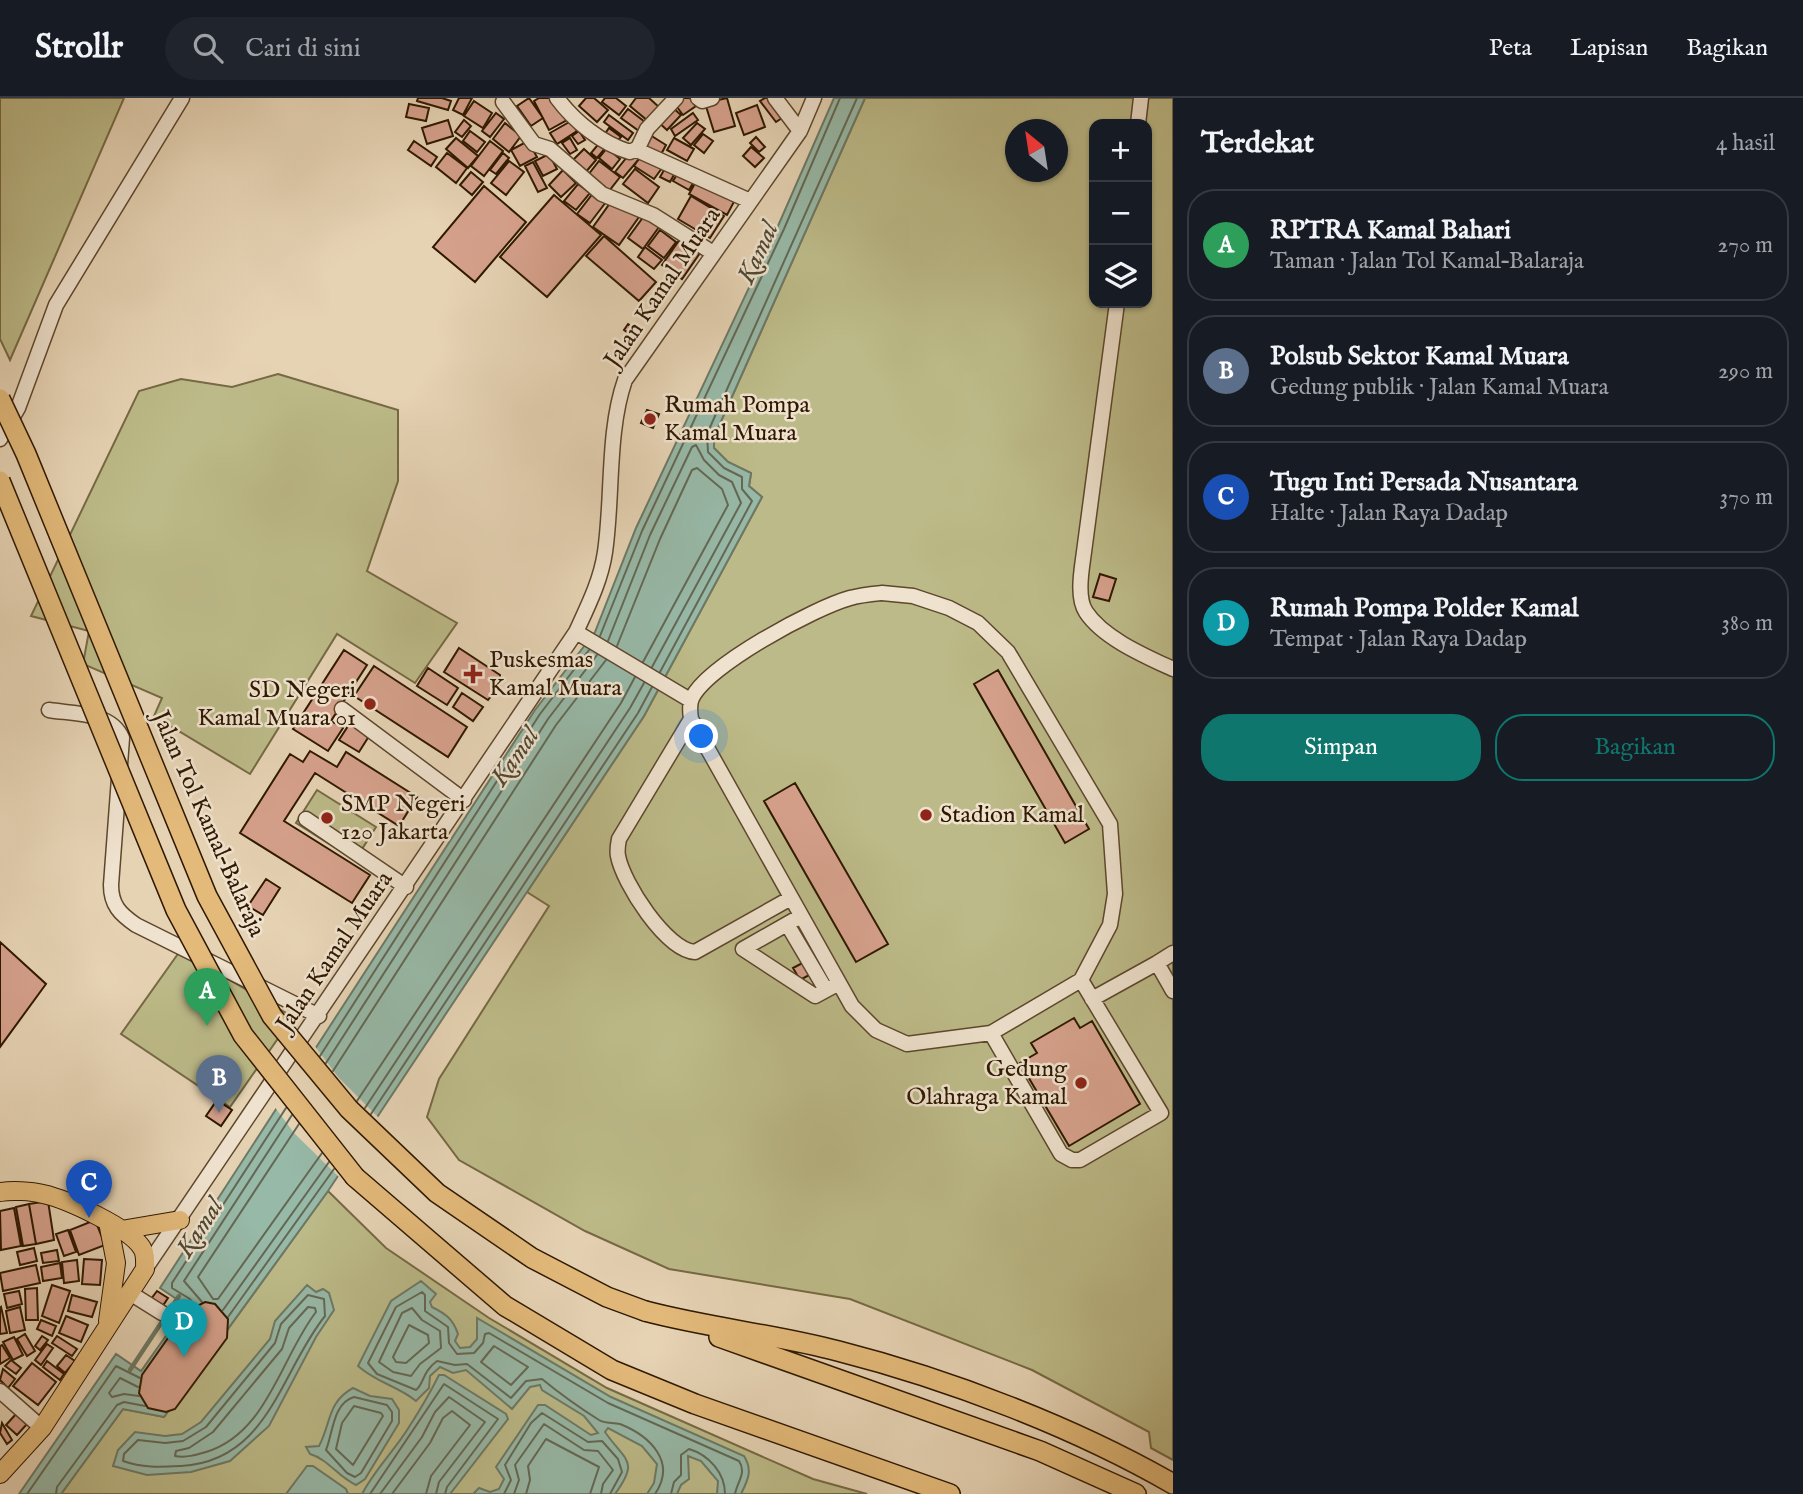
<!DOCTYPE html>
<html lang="id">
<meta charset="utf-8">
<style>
:root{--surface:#171b24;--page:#20242c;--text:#f1f3f6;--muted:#9ea1a6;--line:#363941;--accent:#0f766e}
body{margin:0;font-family:"IM FELL English",serif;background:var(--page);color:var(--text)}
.controls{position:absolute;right:21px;top:21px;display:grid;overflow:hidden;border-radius:14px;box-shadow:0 2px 5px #0004}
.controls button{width:63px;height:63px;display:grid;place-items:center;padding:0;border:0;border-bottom:2px solid var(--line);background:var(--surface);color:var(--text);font:35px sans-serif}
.compass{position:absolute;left:1005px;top:21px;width:63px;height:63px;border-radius:50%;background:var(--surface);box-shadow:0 2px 5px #0004;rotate:330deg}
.you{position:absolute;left:702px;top:639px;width:24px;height:24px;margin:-18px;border:5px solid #fff;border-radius:50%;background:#1a73e8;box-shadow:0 0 0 10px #1a73e833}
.badge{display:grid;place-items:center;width:46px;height:46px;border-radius:50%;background:var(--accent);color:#fff;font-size:23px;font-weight:700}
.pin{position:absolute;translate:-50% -58px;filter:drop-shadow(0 2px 4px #0008)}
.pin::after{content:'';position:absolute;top:37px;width:24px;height:21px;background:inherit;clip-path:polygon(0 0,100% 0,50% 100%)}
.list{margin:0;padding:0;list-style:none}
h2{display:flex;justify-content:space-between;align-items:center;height:91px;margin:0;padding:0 28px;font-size:30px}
h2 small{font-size:23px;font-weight:400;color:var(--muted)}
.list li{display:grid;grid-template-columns:46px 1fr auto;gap:21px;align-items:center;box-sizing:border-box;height:112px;margin:0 14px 14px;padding:0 14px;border:2px solid var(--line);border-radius:28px}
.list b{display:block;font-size:26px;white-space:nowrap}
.list p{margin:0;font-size:23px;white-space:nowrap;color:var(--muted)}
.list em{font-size:23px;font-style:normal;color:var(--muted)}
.actions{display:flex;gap:14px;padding:21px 28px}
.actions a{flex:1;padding:16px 0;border:2px solid var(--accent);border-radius:28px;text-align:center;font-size:24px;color:var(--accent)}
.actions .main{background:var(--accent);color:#fff}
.icon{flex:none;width:38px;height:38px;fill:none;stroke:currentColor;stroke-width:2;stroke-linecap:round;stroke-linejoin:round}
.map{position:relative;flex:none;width:1173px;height:1396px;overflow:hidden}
header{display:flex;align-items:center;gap:42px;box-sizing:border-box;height:98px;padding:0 35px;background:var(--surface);border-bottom:2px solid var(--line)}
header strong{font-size:33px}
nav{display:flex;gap:38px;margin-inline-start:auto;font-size:24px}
.search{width:490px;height:63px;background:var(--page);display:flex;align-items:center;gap:18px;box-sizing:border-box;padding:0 24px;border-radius:38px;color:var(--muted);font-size:26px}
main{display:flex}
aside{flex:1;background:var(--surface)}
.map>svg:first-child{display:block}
</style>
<header>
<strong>Strollr</strong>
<div class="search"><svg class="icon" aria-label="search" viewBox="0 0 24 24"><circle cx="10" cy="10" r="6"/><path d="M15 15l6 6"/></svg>Cari di sini</div>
<nav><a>Peta</a><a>Lapisan</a><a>Bagikan</a></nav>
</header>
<main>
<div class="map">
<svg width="1173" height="1396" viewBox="0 0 1173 1396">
<rect width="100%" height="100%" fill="#e6d3b4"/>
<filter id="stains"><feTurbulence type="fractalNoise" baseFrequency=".00286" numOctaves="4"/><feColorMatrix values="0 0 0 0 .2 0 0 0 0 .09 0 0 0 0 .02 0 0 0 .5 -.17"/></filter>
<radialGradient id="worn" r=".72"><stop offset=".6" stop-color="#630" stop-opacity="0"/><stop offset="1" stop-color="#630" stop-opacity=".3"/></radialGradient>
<path fill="#bcba88" stroke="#766944" stroke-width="2" fill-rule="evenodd" d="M0 0H124L10 262 0 241Z
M865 0H1173V1362L1151 1350 1149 1334 1032 1272 850 1201 669 1171 585 1133 459 1062 427 1019 439 981 549 808 527 794 644 618 762 399 749 388 751 375 728 364 714 350V339ZM1094 26H1147V205H1094ZM1015 32H1058V74H1015Z
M278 276 398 312V383L367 473 457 525 415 585 337 536 250 676 154 618 162 600 83 566 89 533 31 518 139 293 181 281 232 289Z
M317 692 376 729 355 762 296 725Z
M180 853 293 919 230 1009 121 936Z
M328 1093 386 1150 489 1220 607 1290 813 1381 867 1396H61L123 1311 164 1319Z"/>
<path fill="#97b9a8" stroke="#6d7965" stroke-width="2" d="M834 0H865L714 339V350L728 364 751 375 749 388 762 399 644 618 328 1093 164 1319 123 1311 61 1396H19L116 1256 141 1273 187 1208 160 1190 535 612 595 534 636 430 778 128Z
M421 1183 436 1196 430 1204 432 1209C446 1216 453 1221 458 1236L455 1243 460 1250 470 1249 477 1241V1220L611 1299 744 1358C753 1372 748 1382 741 1396H717L718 1383 701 1363 688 1358 689 1381 681 1387 677 1396H647L654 1385 657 1366 642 1348 608 1330 605 1334C625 1363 640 1362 615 1396H473L479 1390 490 1394 499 1391 504 1381 496 1369 538 1307H545L591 1337 598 1335 584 1318 542 1292 540 1287 530 1289 512 1311 466 1272 453 1275 440 1269 430 1278 429 1290 416 1303C398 1288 377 1285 358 1268L391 1203Z
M307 1187 316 1194 323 1191 329 1195 334 1212 316 1239 269 1328 230 1363 191 1374 147 1377 113 1368 118 1352 135 1334 165 1338 182 1336 201 1324 270 1241 275 1223Z
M439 1277H444L506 1316 508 1321 450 1396H362C375 1371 395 1352 409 1329 420 1312 430 1295 439 1277Z
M353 1290 370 1298 392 1301 399 1312V1325L365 1381 356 1387C338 1379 328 1361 310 1356L306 1349 319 1348C331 1326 327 1304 353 1290Z
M307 1368H313L346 1391 348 1396H286Z"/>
<path fill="#e6d3b4" d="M314 947 339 980 380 1021 341 1081 294 1035 274 1008Z"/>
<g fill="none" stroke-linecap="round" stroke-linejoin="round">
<path stroke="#636854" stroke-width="2" d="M600 538 642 433 784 131 840 0
M608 543 650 437 692 349 696 347 704 362 719 377 732 384 741 405 652 569
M617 548 660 441 692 372 697 370 722 391 728 407 643 564
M660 574 752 403 742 391V379L724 370 708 354 707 336 857 0
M320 958 540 616 589 552
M326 965 548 621 597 557
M333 973 556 627 606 562
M357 1003 621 605 635 579
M365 1010 630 610 644 585
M371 1016 638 615 652 589
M299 1026 198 1179 213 1201H218L322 1055
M308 1197 324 1201 325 1218C280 1274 269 1363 181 1368 160 1369 143 1370 123 1363L124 1356 138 1342 165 1345 183 1343 206 1329 275 1245 281 1226Z
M202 1204 184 1183 292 1017
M194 1208 190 1201 172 1190V1185L286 1010
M308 1209 315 1210 316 1214C281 1259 267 1336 206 1354 196 1357 186 1360 175 1358L176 1353 189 1350 213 1334 282 1251 289 1230Z
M412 1210 422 1222 440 1233 441 1250 420 1266 411 1278 393 1274 379 1264 402 1215Z
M223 1212 329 1064
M228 1219 334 1071
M409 1227 428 1237 429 1245 406 1265 396 1264 393 1259Z
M494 1248 528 1269 511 1287 481 1264Z
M138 1289 120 1280 109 1295 112 1299 124 1296 139 1298
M354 1299 387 1307 392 1314V1323L361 1375 355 1379 347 1375 326 1352C333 1335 333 1305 354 1299Z
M354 1308 381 1315 383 1318 353 1367 336 1351 342 1325Z
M27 1396 116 1268 140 1280
M56 1396 57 1389 117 1307 124 1304 145 1308
M370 1396 444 1286 498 1321 447 1389 445 1396
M380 1396 422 1339 435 1314 449 1299 485 1324 439 1384 436 1396
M392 1396 430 1345 443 1320 452 1313 470 1327 431 1378 426 1396
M504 1396 511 1382 505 1367 531 1325 542 1315 588 1344 602 1343 618 1361 622 1374 610 1396
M514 1396 519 1382 515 1367 544 1326 584 1352 598 1353 613 1372 603 1386 601 1396
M526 1396 530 1382 528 1368 546 1341 599 1369 590 1396
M655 1396C677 1364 650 1338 620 1326 613 1324 605 1326 599 1322 580 1310 559 1295 542 1281L526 1283 511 1300 467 1266 455 1267 437 1263C422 1274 424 1286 416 1292L377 1276 368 1265 396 1209 422 1194 425 1197V1213L448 1229 449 1245 457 1256 474 1255 483 1245 485 1236 489 1235 608 1305 739 1363C747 1375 737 1384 735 1396
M671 1396 674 1384 681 1377V1357L689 1351C709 1357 725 1375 725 1396"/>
<path stroke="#6d7965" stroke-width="4.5" d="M130 1272 179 1198"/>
</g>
<path fill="#d6a18c" stroke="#2f1800" stroke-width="2" d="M418 0H442L451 3 448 12 417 3Z
M459 0H472L463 17 453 12Z
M529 0 543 20 531 28 517 8Z
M539 0H555L567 22 549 32 534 3Z
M586 0H594L608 12 597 24 579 8Z
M605 0H616L626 8 619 17 602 4Z
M636 0H649L659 9 648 23 630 8Z
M680 0H690L696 8 683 17 674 5Z
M727 0 735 28 714 34 705 5Z
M765 0H772L785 18 776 24 760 3Z
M474 3 492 15 483 30 464 18Z
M409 6 429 10 426 23 406 19Z
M757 7 765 29 744 37 736 15Z
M671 8 681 17 667 32 657 23Z
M628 11 645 24 639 33 621 20Z
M496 15 504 21 490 39 482 33Z
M693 15 698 22 675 38 671 31Z
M609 17 633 35 628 42 604 24Z
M448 22 453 38 427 46 422 30Z
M464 22 471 28 462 39 455 34Z
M571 23 577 33 557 46 550 35Z
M505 25 521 38 509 54 493 41Z
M697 25 705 31 691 47 683 40Z
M609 30 621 39 615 46 604 37Z
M470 33 485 44 477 54 463 43Z
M579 33 585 42 578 46 572 38Z
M703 36 713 43 704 55 694 47Z
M650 37 666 47 659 60 642 50Z
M756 39 765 49 759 54 750 45Z
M456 40 478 58 468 70 446 51Z
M570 40 577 52 570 56 562 45Z
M674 40 694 51 687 63 667 52Z
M414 43 437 59 431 68 408 52Z
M490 43 503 53 484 78 471 68Z
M528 43 537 59 520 68 511 52Z
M601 43 607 48 597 60 591 55Z
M751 49 764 60 755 69 743 58Z
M607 50 620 61 612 71 599 60Z
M584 51 596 62 585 75 572 63Z
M631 54 639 61 623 80 615 74Z
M447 55 467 70 456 85 436 69Z
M503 55 509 60 496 76 490 72Z
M549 56 557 71 543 78 535 63Z
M642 56 662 70 654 81 634 68Z
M509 63 524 74 506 97 491 85Z
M599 63 620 79 609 93 588 77Z
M533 64 547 90 538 94 525 68Z
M667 67 676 73 670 84 660 79Z
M681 70 696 80 689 92 673 83Z
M635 71 659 89 648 105 623 86Z
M563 72 576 85 561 99 549 87Z
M471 74 483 84 472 97 460 87Z
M698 80 736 100 727 117 689 96Z
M578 86 590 95 576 112 564 103Z
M484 88 526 124 475 184 433 149Z
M594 94 606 104 590 125 577 116Z
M554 97 601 137 547 199 500 159Z
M691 98 724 118 710 140 678 121Z
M613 101 639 119 619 147 593 129Z
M644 118 659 129 643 151 628 140Z
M660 132 676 144 664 160 648 148Z
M604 138 656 184 639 203 586 158Z
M680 141 700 155 682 181 662 167Z
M645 149 662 162 654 171 638 159Z
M628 226 639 233 634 239 624 232Z
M647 312 659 316 653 330 641 325Z
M1100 476 1116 481 1109 503 1093 499Z
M459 550 500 577V587L488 602 444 574Z
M344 552 367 567 331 623 343 630 328 653 293 631Z
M374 568 467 629 448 659 354 598Z
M428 570 458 590 447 607 417 588Z
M998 572 1089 731 1065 745 974 586Z
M462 595 483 609 473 623 453 609Z
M352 622 371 635 359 654 339 642Z
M310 653 337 669 346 654 417 699 399 728 315 675 284 723 370 777 352 805 240 735 290 656 303 664Z
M795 685 888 846 856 864 764 703Z
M266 781 280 790 263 817 248 808Z
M0 844 46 886 0 949Z
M806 863 813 875 800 882 793 870Z
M1074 920 1080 930 1092 923 1140 1006 1069 1048 1020 965 1037 955 1031 945Z
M217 1002 232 1012 221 1028 206 1018Z
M48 1103 54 1142 36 1146 29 1106Z
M29 1106 36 1146 23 1148 16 1109Z
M14 1110 21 1148 1 1152 0 1113Z
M95 1122 105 1147 79 1157 70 1132Z
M68 1132 76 1154 64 1158 56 1136Z
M34 1150 37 1163 20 1167 17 1154Z
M57 1152 59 1163 43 1165 41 1155Z
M84 1161 102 1162 100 1187 82 1186Z
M77 1162 79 1183 64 1185 62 1164Z
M60 1165 62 1180 43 1183 41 1169Z
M36 1167 40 1185 3 1193 0 1175Z
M52 1187 70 1193 59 1225 42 1218Z
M37 1190 38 1222H26L25 1191Z
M19 1193 22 1206 7 1210 4 1196Z
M157 1193 168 1200 162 1209 151 1201Z
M72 1197 97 1204 92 1219 68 1213Z
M205 1204 215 1206 228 1221 227 1240 175 1311 166 1314 148 1310 139 1295 142 1277 187 1213Z
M1 1209 7 1235 0 1236V1210Z
M20 1209 25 1232 10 1235 6 1213Z
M66 1218 88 1227 81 1244 59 1235Z
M41 1222 56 1228 52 1238 37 1231Z
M25 1236 35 1253 27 1258 17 1241Z
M42 1238 48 1242 40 1252 35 1248Z
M57 1238 77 1251 72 1258 52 1245Z
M14 1239 23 1257 13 1262 3 1244Z
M47 1246 53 1250 41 1267 35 1262Z
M2 1247 10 1260 0 1266V1248Z
M66 1257 75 1263 65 1275 57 1268Z
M11 1262 21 1270 16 1276 5 1268Z
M47 1263 64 1276 60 1282 43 1269Z
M32 1265 56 1284 38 1307 13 1288Z
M3 1271 15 1281 8 1290 0 1282Z
M16 1316 27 1326 17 1337 6 1327Z
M2 1325 12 1342 7 1346 0 1335Z"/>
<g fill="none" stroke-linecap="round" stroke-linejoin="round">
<g stroke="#5d472d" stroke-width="17">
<path id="minor" d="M557 0C574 23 602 46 630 54L636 51
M676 0 647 31 637 52 750 103
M698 0 702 3 712 0
M775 0 800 33
M503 4 534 46 550 51 602 96 653 117 713 155
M1138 26 1141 0
M1117 205 1084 454C1082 470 1076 499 1086 514 1103 540 1145 558 1173 571
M0 341 18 310 56 207 182 0
M882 495 913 498 949 510 978 525 1008 554 1110 726 1115 796 1110 827 1081 882 991 935 907 946 876 932 852 908 691 621C690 614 689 606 692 600 708 567 814 510 850 500 861 497 872 496 882 495Z
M576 534 690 602
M342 611 464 702
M49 612C74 616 111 614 122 640L111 787C111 807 120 816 136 827L319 918
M691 621 619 741C618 746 617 753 618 758 623 785 666 852 695 854L791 800
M306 721 406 789
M801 818 743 851 815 898 839 885
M787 826 826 892
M1157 865 1173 855
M1092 901 1157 865 1173 893
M991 935 1061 1056 1072 1062H1080L1161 1015 1081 882
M145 1171 576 534C588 508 601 482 605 454 613 400 607 333 625 282L800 33 814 0
M130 1195 162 1215
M0 1293 42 1330"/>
</g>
<g stroke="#2f1800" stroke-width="20">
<path id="major" d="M0 1094C12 1092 31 1093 43 1096 66 1101 130 1130 142 1150 146 1156 145 1164 145 1171L42 1330 0 1376
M121 1132 180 1122
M108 1223 116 1165 108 1124"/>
</g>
<g stroke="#2f1800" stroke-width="22">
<path id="highway" d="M355 1079 505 1208 612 1272 695 1306 950 1396
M645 1213C709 1230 774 1236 838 1253 948 1281 1074 1329 1173 1386
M719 1239 1040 1353 1136 1396"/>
</g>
<use href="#minor" stroke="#efe2ce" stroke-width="14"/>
<use href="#major" stroke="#e3ba7a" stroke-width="18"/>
<use href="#highway" stroke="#e3ba7a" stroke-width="19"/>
<g stroke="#2f1800" stroke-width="22" stroke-linecap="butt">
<path id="highway-bridge" d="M0 301 26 356 207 798 272 918 349 1011 437 1095 532 1160 607 1199 645 1213
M0 383 176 812 243 937 355 1079"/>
</g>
<use href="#highway-bridge" stroke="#e3ba7a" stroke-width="19"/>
</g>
<g fill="#8f2418" stroke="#efe2ce" stroke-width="2.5">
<circle cx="650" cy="321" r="7"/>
<path d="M469.5 565.5h7v7h7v7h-7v7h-7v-7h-7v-7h7z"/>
<circle cx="370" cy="606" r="7"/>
<circle cx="926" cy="717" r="7"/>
<circle cx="327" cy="720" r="7"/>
<circle cx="1081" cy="985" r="7"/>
</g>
<g text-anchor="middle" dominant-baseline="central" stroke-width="5" stroke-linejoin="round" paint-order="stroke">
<g font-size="24" fill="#2f1800" stroke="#efe2ce">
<text transform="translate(663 190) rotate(-56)">Jalan Kamal Muara</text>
<text transform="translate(208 726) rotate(66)">Jalan Tol Kamal–Balaraja</text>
<text transform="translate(335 854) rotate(-56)">Jalan Kamal Muara</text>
</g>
<g font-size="24" fill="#2f1800" stroke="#efe2ce" text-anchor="start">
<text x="664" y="307">Rumah Pompa<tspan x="664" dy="28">Kamal Muara</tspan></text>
<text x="489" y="562">Puskesmas<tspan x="489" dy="28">Kamal Muara</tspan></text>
<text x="356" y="592" text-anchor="end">SD Negeri<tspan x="356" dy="28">Kamal Muara 01</tspan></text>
<text x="341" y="706">SMP Negeri<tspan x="341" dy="28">120 Jakarta</tspan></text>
<text x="940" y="717">Stadion Kamal</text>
<text x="1067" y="971" text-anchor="end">Gedung<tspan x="1067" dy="28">Olahraga Kamal</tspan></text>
</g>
<g font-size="26" font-style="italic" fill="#4e4832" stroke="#efe2ce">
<text transform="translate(758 155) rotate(-65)">Kamal</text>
<text transform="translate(515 659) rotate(-55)">Kamal</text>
<text transform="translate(200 1130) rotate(-57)">Kamal</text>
</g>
</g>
<rect width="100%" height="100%" filter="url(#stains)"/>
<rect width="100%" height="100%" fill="url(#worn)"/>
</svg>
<div class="controls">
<button>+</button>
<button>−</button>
<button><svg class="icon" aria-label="layers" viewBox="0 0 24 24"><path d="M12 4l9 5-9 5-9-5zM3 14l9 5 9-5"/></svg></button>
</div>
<svg class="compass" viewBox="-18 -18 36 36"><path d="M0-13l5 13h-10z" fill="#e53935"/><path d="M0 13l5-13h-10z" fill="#9ea1a6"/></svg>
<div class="you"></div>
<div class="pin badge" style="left:207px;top:928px;background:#2e9e5b">A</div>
<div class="pin badge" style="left:219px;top:1015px;background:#5c6f8a">B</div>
<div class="pin badge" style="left:89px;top:1120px;background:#1a4fb4">C</div>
<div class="pin badge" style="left:184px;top:1259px;background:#0f9aa8">D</div>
</div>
<aside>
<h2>Terdekat<small>4 hasil</small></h2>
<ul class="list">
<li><span class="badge" style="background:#2e9e5b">A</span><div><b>RPTRA Kamal Bahari</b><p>Taman · Jalan Tol Kamal–Balaraja</p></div><em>270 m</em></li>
<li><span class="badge" style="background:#5c6f8a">B</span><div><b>Polsub Sektor Kamal Muara</b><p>Gedung publik · Jalan Kamal Muara</p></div><em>290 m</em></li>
<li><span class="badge" style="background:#1a4fb4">C</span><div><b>Tugu Inti Persada Nusantara</b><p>Halte · Jalan Raya Dadap</p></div><em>370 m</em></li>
<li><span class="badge" style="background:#0f9aa8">D</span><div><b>Rumah Pompa Polder Kamal</b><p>Tempat · Jalan Raya Dadap</p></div><em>380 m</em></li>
</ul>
<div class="actions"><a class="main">Simpan</a><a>Bagikan</a></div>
</aside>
</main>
